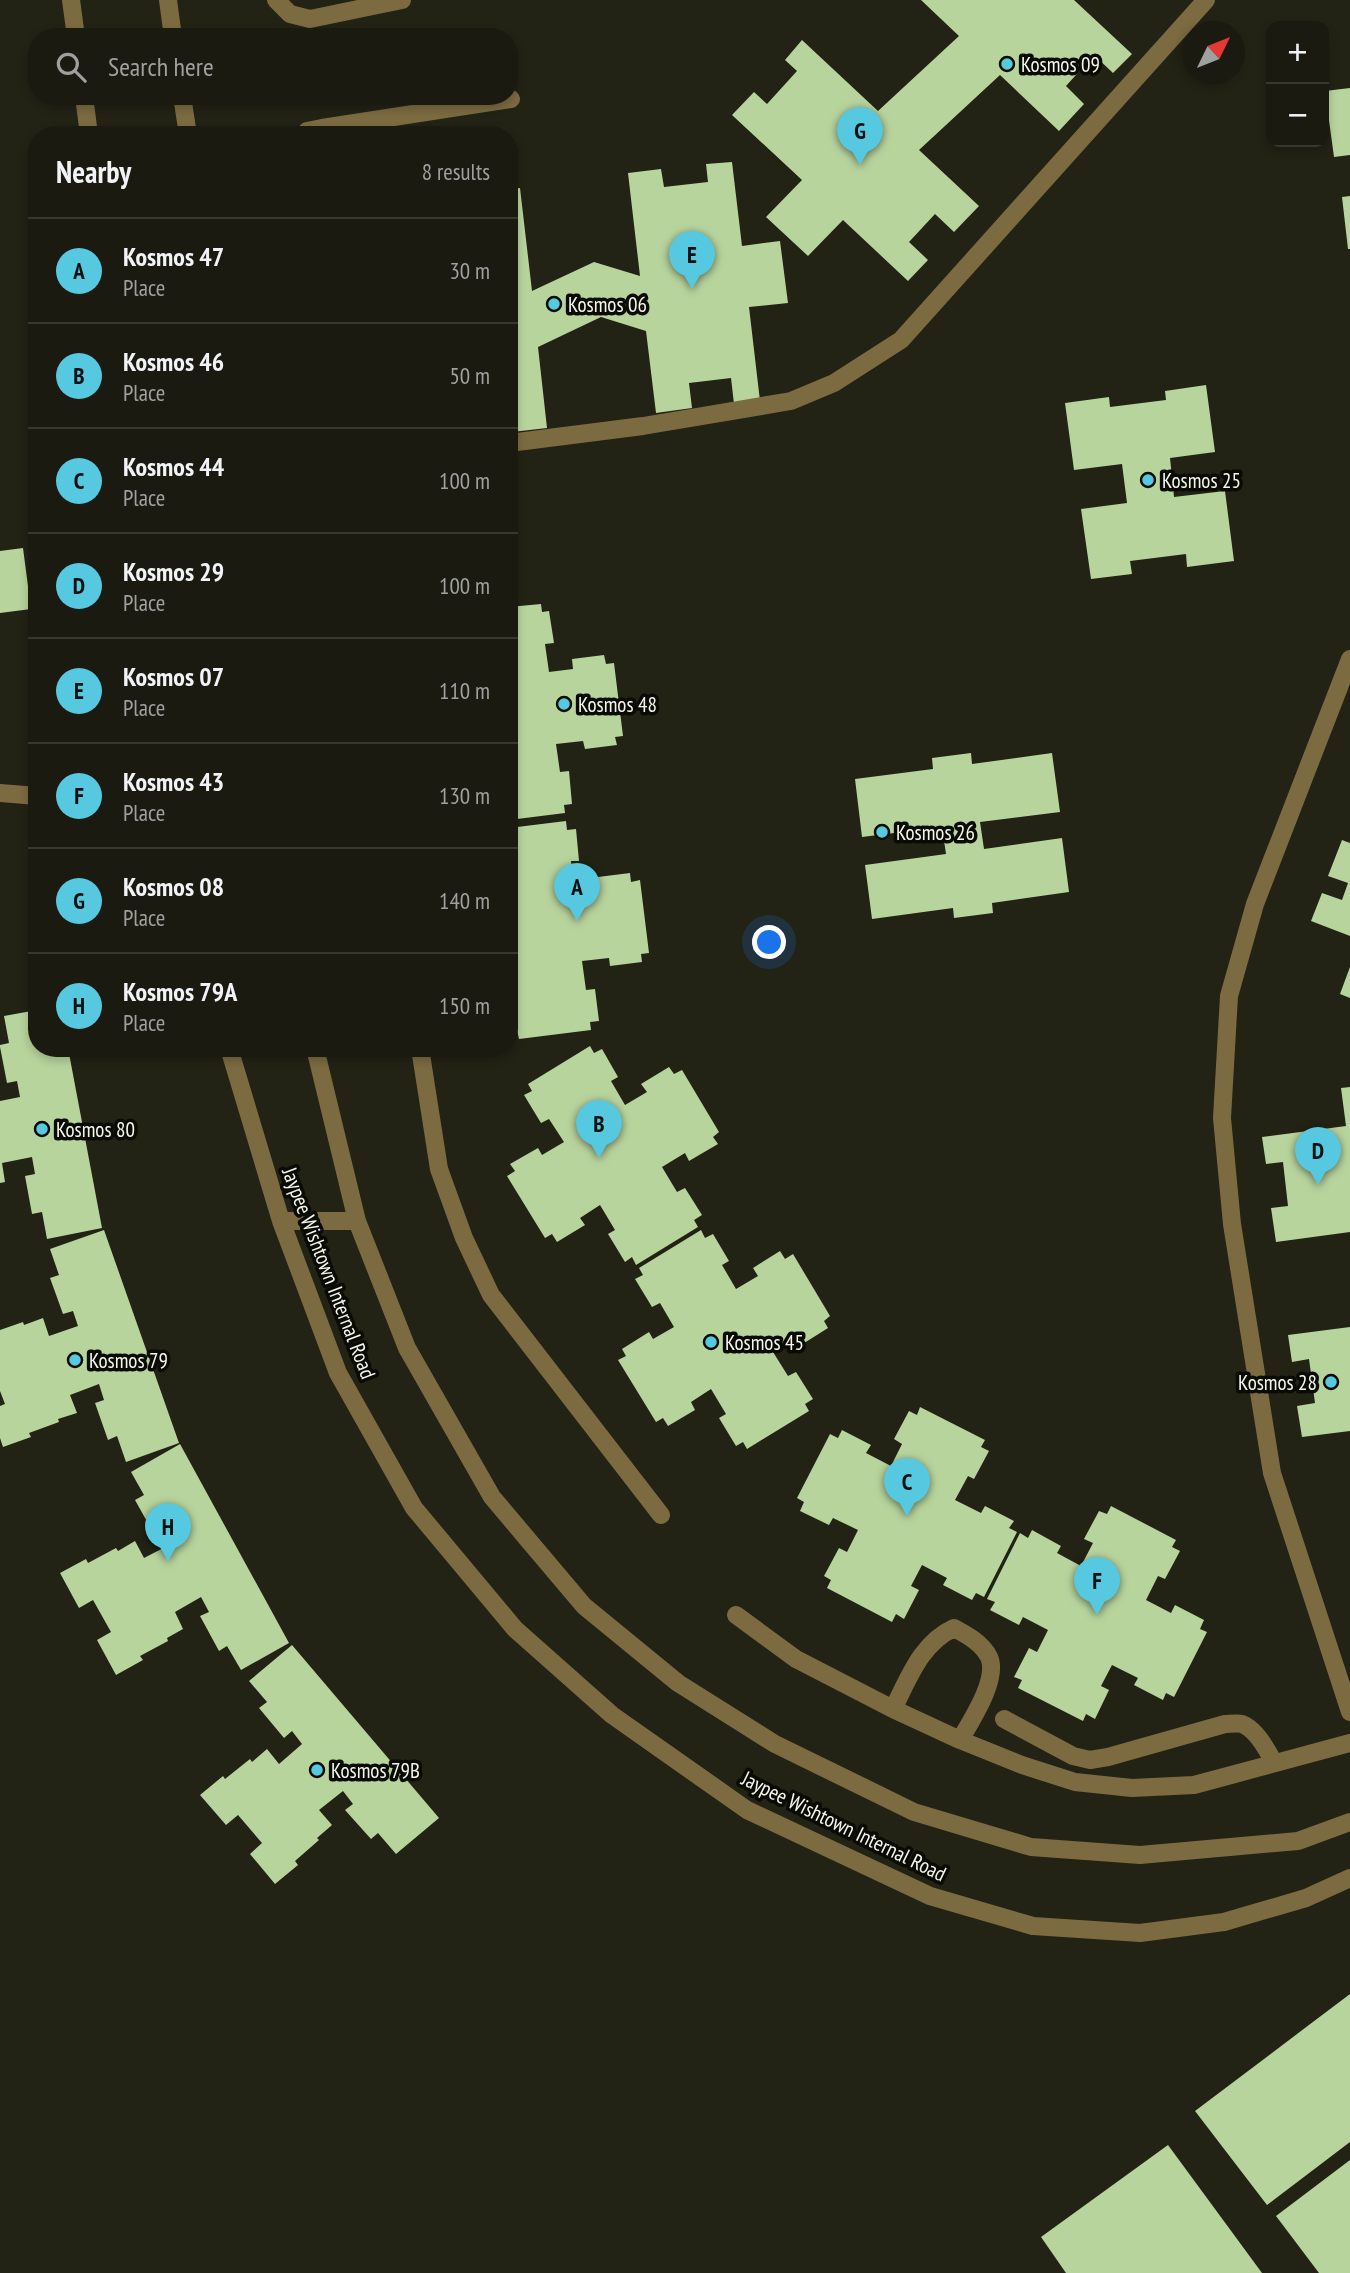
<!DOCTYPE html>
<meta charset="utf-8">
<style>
:root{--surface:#1a1a10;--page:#232319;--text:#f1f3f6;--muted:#9fa19f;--line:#383830;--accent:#56c9e1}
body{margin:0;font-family:"PT Sans Narrow",sans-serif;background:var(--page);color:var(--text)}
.controls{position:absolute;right:21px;top:21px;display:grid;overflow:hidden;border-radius:14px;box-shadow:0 4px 10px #0003}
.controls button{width:63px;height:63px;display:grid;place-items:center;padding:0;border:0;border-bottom:2px solid var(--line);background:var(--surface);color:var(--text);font:35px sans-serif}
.compass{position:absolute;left:1182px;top:21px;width:63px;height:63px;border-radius:50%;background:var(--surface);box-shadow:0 4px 10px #0003;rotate:47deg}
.you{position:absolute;left:770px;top:943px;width:24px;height:24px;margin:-18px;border:5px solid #fff;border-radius:50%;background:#1a73e8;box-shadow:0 0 0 10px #1a73e833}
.badge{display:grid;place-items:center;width:46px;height:46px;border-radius:50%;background:var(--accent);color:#111;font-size:23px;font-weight:700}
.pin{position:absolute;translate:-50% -58px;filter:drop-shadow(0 2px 4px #0008)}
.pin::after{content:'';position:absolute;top:37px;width:24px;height:21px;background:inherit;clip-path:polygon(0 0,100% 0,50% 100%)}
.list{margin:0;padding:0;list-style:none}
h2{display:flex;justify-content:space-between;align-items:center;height:91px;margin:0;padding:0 28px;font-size:30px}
h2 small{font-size:23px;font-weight:400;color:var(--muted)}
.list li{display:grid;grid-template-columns:46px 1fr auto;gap:21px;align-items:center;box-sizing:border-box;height:105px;padding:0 28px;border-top:2px solid var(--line)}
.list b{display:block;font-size:26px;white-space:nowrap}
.list p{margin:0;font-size:23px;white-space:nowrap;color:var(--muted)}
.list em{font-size:23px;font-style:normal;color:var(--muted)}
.icon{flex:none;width:38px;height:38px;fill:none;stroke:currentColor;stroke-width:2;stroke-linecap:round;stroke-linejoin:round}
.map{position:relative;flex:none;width:1350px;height:2273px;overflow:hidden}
.search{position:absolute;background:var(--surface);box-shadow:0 4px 10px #0003;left:28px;top:28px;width:490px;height:77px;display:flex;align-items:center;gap:18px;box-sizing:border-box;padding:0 24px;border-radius:28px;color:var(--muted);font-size:26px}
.panel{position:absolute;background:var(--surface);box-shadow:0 4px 10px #0003;left:28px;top:126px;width:490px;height:931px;border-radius:28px}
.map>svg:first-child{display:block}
</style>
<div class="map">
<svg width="1350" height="2273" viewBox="0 0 1350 2273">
<rect width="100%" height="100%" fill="#222215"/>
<path fill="#b8d49d" d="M921 0H1074L1132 54 1113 73 1094 55 1066 86 1084 104 1059 131 1000 75 919 150 979 206 954 232 935 214 909 242 928 260 908 281 843 220 808 256 766 217 802 180 732 115 754 92 767 104 797 71 785 60 802 40 878 111 959 36Z
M1350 88V155L1334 157 1325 91Z
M732 162 742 246 780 241 788 303 749 307 760 401 734 404 731 378 689 383 692 408 656 413 646 331 601 317 538 347 547 428 512 432 509 413V189L520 188 532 291 594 262 640 276 628 173 661 169 664 187 708 182 706 164Z
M1350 196V249H1348L1342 197Z
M1206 385 1215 452 1170 458 1174 497 1225 491 1234 561 1187 567 1186 554 1130 561 1132 574 1091 579 1081 509 1127 503 1122 464 1074 470 1065 403 1109 397 1110 407 1166 400 1165 391Z
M23 548 31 609 0 613V551Z
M541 604 542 612 549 611 554 643 545 644 549 672 573 669 572 659 604 655 606 664 614 663 623 736 615 737 617 745 585 749 583 741 556 744 560 772 569 771 572 804 564 805 565 813 509 820V607Z
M971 753 972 764 1052 753 1060 812 980 822 984 849 1062 838 1069 892 992 903 993 913 954 918 953 908 872 919 865 865 946 854 942 827 862 837 855 779 933 769 932 758Z
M566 821 567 830 576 829 579 861H571L574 889 599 886 598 877 630 873 631 882 640 880 649 953 641 954 642 962 610 966 609 958 582 961 586 990 595 989 599 1021 590 1022 591 1030 519 1039 517 1030 509 1032V999L513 998 509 970V828Z
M1342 840 1350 843V936L1311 921 1322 893 1342 900 1348 883 1328 876Z
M1350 967V998L1340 994Z
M37 1010V1048H68L102 1228 47 1239 42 1212 32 1214 25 1176 35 1174 32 1157 2 1163 5 1182 0 1183V1101L20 1097 17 1081 7 1083 0 1047V1045L9 1043 4 1016Z
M590 1046 594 1053 602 1049 618 1077 611 1081 625 1105 647 1092 641 1084 669 1067 674 1074 682 1070 719 1132 713 1137 718 1144 689 1161 685 1153 662 1167 677 1192 685 1188 702 1215 694 1220 698 1227 636 1265 632 1257 625 1262 608 1234 615 1230 600 1205 580 1218 585 1225 557 1242 552 1234 545 1238 507 1176 515 1171 510 1164 538 1148 542 1155 564 1142 549 1119 541 1123 524 1095 532 1091 528 1084Z
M1350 1087V1232L1276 1242 1271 1208 1288 1206 1283 1162 1266 1164 1262 1137 1346 1126 1341 1088Z
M104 1230 179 1443 126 1462 117 1436 108 1440 95 1403 104 1400 99 1384 70 1395 77 1413 58 1419 59 1422 29 1433 31 1437 3 1447 0 1438V1406L5 1404 0 1391V1330L23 1322 24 1325 43 1318 49 1336 78 1326 73 1311 63 1314 50 1278 59 1275 50 1249Z
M701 1230 705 1238 713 1234 729 1261 722 1265 736 1289 758 1276 753 1268 780 1251 785 1259 793 1254 830 1316 824 1321 828 1328 801 1345 797 1338 773 1352 788 1376 796 1372 813 1399 805 1404 809 1411 747 1449 743 1442 736 1446 719 1418 726 1414 711 1389 691 1402 695 1410 668 1426 663 1418 656 1422 618 1360 626 1356 622 1349 649 1332 653 1339 674 1327 660 1303 652 1307 635 1279 643 1275 639 1268Z
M1350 1327V1431L1302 1437 1297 1406 1315 1403 1309 1359 1292 1362 1288 1335Z
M920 1407 985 1440 981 1447 989 1451 974 1479 968 1476 955 1500 981 1513 985 1506 1014 1521 1009 1528 1017 1532 984 1597 976 1593 972 1600 943 1585 947 1578 922 1565 911 1586 919 1590 904 1619 896 1614 892 1622 827 1588 831 1580 824 1576 839 1548 847 1552 858 1530 833 1518 829 1525 800 1511 804 1502 797 1498 830 1434 838 1438 842 1430 871 1445 866 1453 891 1466 902 1444 894 1439 909 1411 917 1415Z
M180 1444 289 1643 241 1670 227 1646 219 1651 200 1616 209 1612 201 1597 175 1612 183 1629 167 1638 168 1641 140 1656 143 1660 116 1675 97 1640 111 1632 93 1600 79 1608 60 1573 86 1559 88 1563 116 1548 118 1551 135 1541 144 1558 171 1544 163 1529 154 1534 135 1500 144 1495 131 1472Z
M1111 1506 1176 1540 1172 1547 1180 1551 1165 1579 1158 1576 1146 1600 1171 1613 1175 1605 1204 1620 1200 1629 1207 1632 1174 1697 1166 1693 1163 1700 1134 1685 1138 1678 1112 1665 1101 1686 1109 1690 1095 1719 1086 1714 1083 1721 1018 1688 1022 1680 1014 1677 1029 1648 1037 1652 1048 1630 1023 1617 1019 1625 990 1610 995 1602 987 1599 1020 1533 1028 1538 1032 1530 1061 1546 1057 1553 1081 1566 1093 1543 1084 1539 1099 1511 1107 1514Z
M292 1645 439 1818 396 1854 378 1833 371 1839 345 1810 353 1804 343 1791 319 1810 332 1825 317 1838 319 1840 295 1861 298 1865 275 1884 250 1854 262 1843 238 1815 226 1825 200 1795 223 1776 225 1779 250 1759 252 1762 267 1749 279 1764 302 1744 292 1731 284 1738 259 1708 267 1702 249 1681Z
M1350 1994V2142L1267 2205 1195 2111Z
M1168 2145 1262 2273H1066L1041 2237Z
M1350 2160V2273H1319L1276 2216Z"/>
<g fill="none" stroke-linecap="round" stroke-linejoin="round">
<path stroke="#7c6b41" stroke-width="18" d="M71 0 76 37
M168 0 173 37
M276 0 290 14 310 19 402 0
M84 96 89 135
M182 96 188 135
M305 135 307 131 322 128 511 99
M509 443 643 426 791 401 834 383 901 340 1206 0
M1350 659 1255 904 1229 996 1222 1118 1232 1224 1272 1473 1350 1712
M0 793 37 796
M229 1048 281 1221 338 1373 414 1508 515 1629 612 1715 747 1810 930 1896 1033 1926 1140 1933 1224 1922 1306 1898 1350 1878
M315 1048 357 1221 407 1348 492 1497 584 1606 678 1683 775 1744 914 1812 1031 1847 1140 1855 1298 1841 1350 1822
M420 1048 439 1169 464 1238 491 1295 661 1515
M281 1221H357
M736 1615 796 1659 893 1709 960 1740 1022 1765 1075 1782 1132 1788 1194 1785 1350 1743
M893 1709C909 1678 921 1643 954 1628 967 1635 982 1643 989 1657 999 1679 971 1721 960 1740
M1004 1719 1073 1756 1090 1760 1108 1757 1225 1724C1229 1724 1238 1723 1242 1724 1256 1729 1268 1751 1274 1763"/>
</g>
<g fill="#56c9e1" stroke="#0b0b06" stroke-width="2.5">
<circle cx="1007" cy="64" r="7"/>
<circle cx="554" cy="304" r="7"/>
<circle cx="1148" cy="480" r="7"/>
<circle cx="564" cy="704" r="7"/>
<circle cx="882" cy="832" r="7"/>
<circle cx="42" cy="1129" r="7"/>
<circle cx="711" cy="1342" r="7"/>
<circle cx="75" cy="1360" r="7"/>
<circle cx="1331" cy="1382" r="7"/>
<circle cx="317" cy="1770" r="7"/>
</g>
<g text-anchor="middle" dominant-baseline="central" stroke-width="7" stroke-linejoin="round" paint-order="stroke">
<g font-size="21" fill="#f5f6ed" stroke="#0b0b06" text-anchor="start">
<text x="1021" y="64">Kosmos 09</text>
<text x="568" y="304">Kosmos 06</text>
<text x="1162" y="480">Kosmos 25</text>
<text x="578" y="704">Kosmos 48</text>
<text x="896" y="832">Kosmos 26</text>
<text x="56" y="1129">Kosmos 80</text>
<text x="725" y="1342">Kosmos 45</text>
<text x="89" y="1360">Kosmos 79</text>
<text x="1317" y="1382" text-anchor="end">Kosmos 28</text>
<text x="331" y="1770">Kosmos 79B</text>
</g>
<g font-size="21" fill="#f5f6ed" stroke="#0b0b06">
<text transform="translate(329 1273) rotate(69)">Jaypee Wishtown Internal Road</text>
<text transform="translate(844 1826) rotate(26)">Jaypee Wishtown Internal Road</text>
</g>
</g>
</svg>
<div class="controls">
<button>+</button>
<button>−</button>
</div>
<svg class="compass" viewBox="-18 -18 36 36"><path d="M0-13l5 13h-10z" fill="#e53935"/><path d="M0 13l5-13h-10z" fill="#9fa19f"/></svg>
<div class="you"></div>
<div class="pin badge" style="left:577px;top:921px">A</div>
<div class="pin badge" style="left:599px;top:1158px">B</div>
<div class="pin badge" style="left:907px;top:1516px">C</div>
<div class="pin badge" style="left:1318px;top:1185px">D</div>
<div class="pin badge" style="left:692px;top:289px">E</div>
<div class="pin badge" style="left:1097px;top:1615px">F</div>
<div class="pin badge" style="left:860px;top:165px">G</div>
<div class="pin badge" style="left:168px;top:1561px">H</div>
<div class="search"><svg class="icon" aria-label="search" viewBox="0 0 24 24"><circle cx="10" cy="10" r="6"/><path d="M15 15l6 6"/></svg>Search here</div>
<section class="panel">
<h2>Nearby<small>8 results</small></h2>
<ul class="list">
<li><span class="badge">A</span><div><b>Kosmos 47</b><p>Place</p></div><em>30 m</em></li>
<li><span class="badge">B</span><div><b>Kosmos 46</b><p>Place</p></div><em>50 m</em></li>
<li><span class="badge">C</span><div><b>Kosmos 44</b><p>Place</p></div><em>100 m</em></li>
<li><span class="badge">D</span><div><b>Kosmos 29</b><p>Place</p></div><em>100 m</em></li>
<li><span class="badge">E</span><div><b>Kosmos 07</b><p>Place</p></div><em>110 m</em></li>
<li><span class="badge">F</span><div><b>Kosmos 43</b><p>Place</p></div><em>130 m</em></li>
<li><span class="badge">G</span><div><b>Kosmos 08</b><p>Place</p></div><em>140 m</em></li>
<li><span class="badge">H</span><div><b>Kosmos 79A</b><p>Place</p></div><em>150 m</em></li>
</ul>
</section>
</div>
